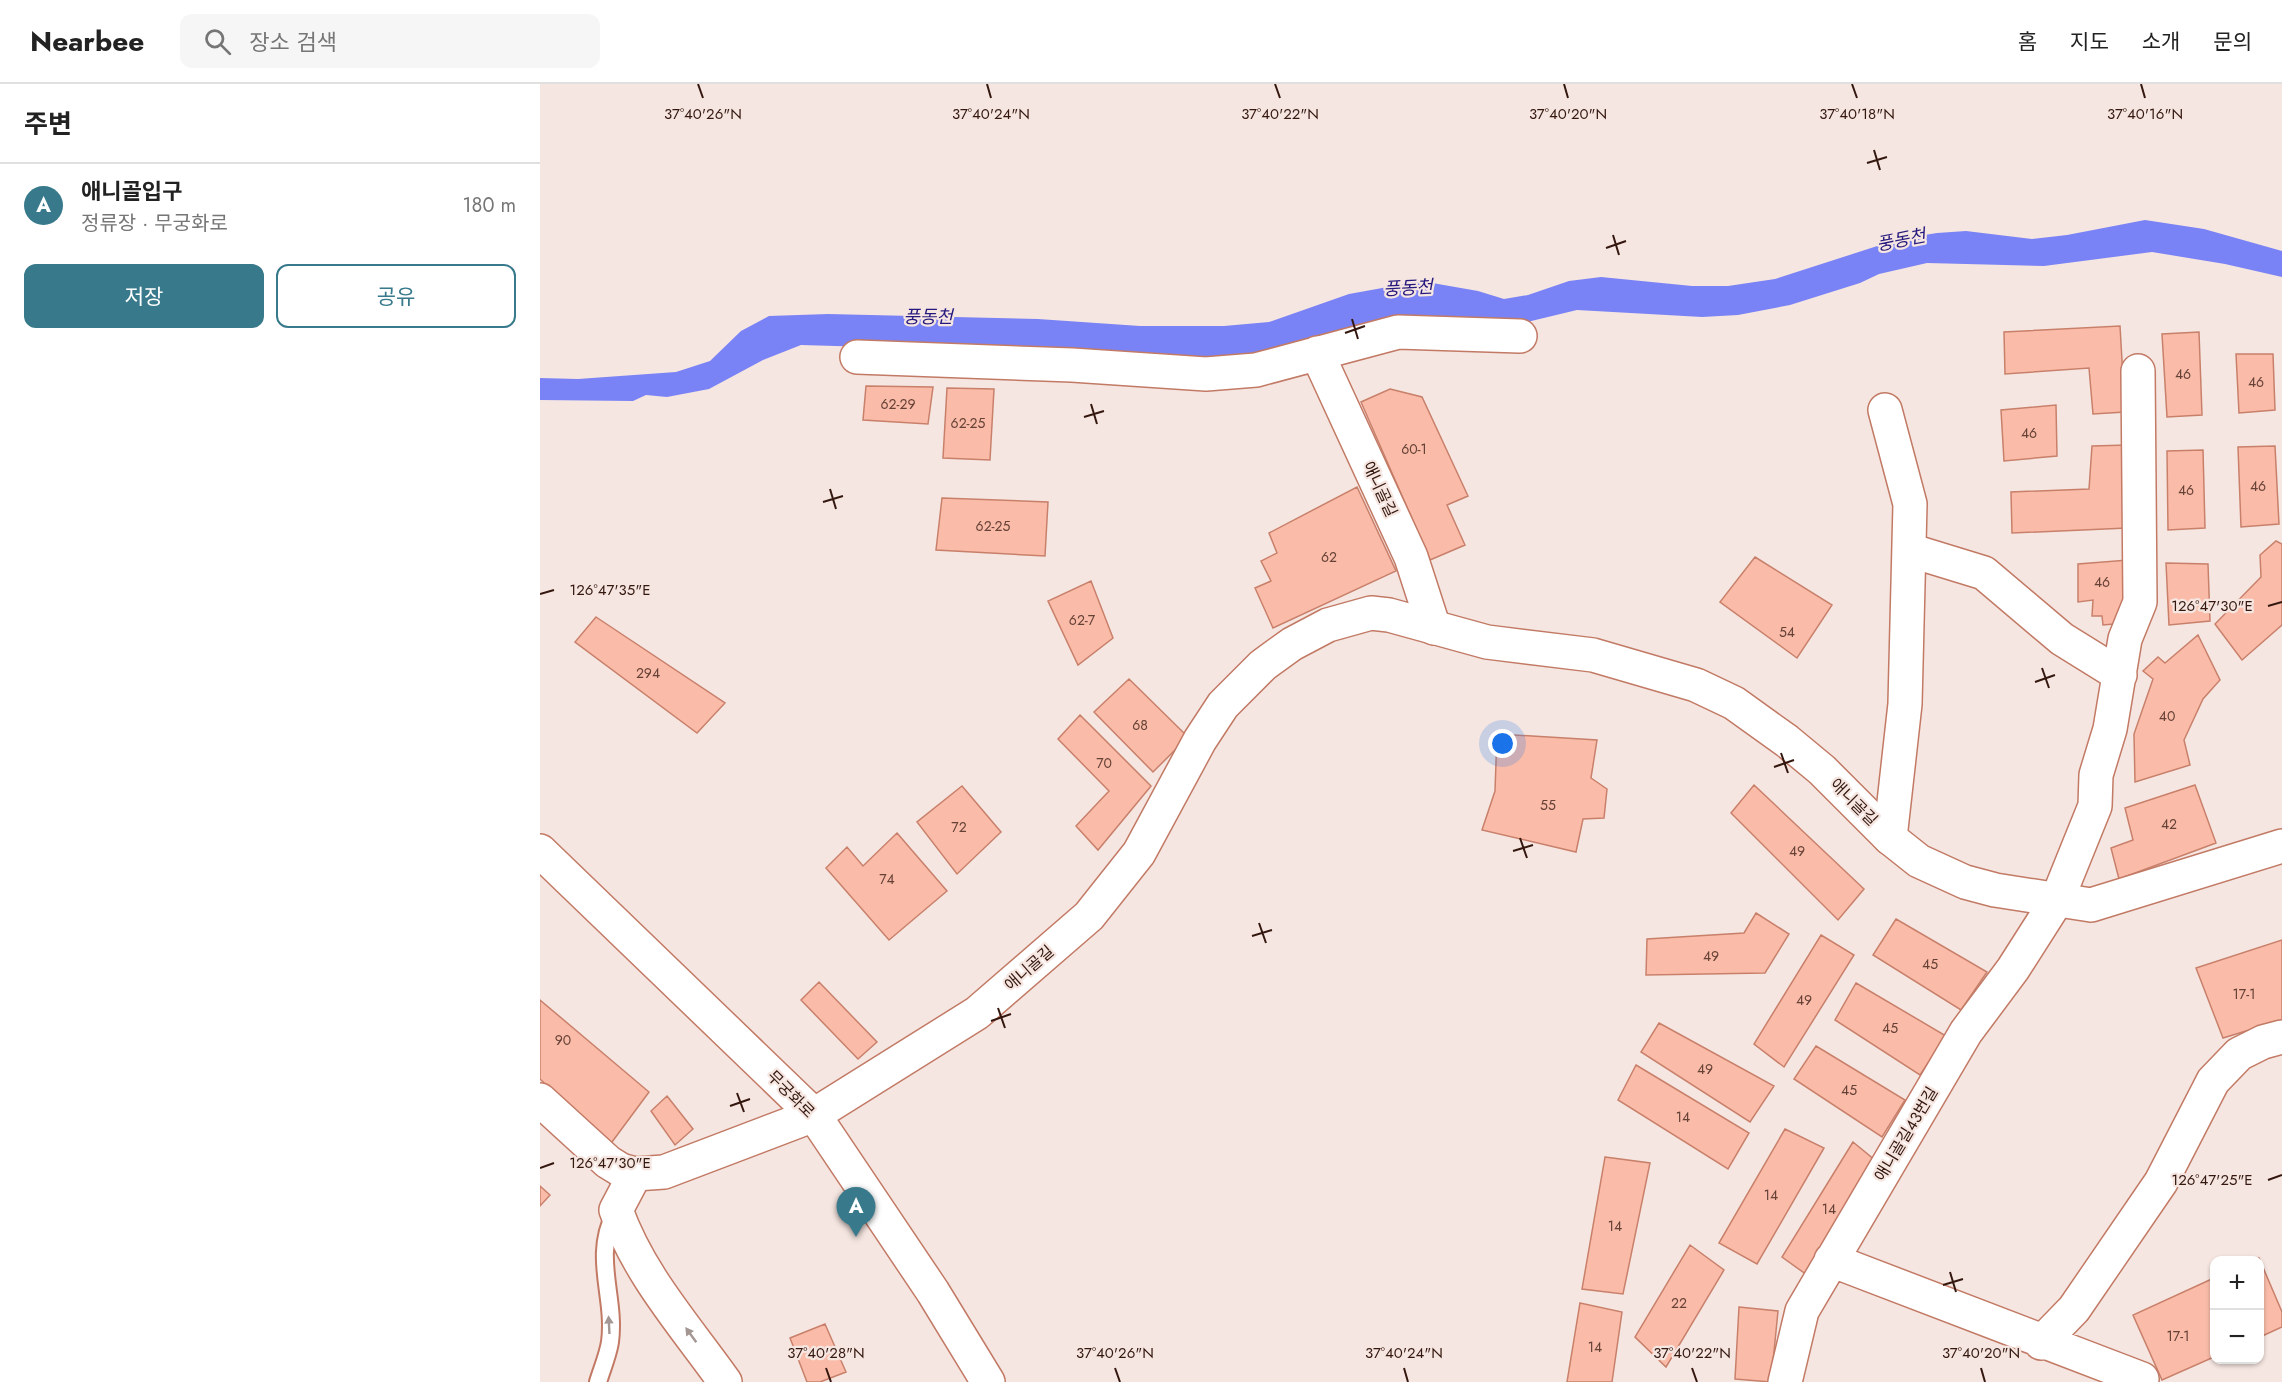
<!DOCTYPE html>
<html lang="ko">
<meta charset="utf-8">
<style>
:root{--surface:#fff;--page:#f6f6f6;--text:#222;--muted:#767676;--line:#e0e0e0;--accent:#387a8c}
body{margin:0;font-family:Jost,"Noto Sans KR",sans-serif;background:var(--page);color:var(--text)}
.controls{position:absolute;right:18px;bottom:18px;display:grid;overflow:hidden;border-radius:12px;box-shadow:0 2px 4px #0004}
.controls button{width:54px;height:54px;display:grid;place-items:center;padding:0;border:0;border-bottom:2px solid var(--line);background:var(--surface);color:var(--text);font:30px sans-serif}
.you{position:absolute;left:963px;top:660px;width:21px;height:21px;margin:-15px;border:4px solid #fff;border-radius:50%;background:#1a73e8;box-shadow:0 0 0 9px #1a73e833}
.badge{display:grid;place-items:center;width:39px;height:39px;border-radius:50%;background:var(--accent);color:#fff;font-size:20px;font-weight:700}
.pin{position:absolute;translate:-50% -50px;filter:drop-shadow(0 2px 3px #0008)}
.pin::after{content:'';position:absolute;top:32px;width:21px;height:18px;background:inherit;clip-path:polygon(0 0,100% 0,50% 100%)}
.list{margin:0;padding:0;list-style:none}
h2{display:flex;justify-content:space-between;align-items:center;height:78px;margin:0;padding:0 24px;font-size:26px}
h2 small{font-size:20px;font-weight:400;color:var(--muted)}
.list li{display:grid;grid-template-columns:39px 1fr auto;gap:18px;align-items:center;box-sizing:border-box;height:84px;padding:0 24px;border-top:2px solid var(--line)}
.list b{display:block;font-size:22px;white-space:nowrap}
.list p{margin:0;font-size:20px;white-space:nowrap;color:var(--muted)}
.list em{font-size:20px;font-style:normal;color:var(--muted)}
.actions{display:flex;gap:12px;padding:18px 24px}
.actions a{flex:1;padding:14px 0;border:2px solid var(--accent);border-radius:12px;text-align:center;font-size:21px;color:var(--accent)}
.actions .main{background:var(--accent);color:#fff}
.icon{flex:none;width:33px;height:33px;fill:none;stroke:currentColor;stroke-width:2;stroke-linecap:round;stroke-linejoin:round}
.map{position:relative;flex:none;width:1742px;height:1298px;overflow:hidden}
header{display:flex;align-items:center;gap:36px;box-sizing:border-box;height:84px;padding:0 30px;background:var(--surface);border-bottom:2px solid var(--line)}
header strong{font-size:28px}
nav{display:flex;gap:33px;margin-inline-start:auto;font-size:21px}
.search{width:420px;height:54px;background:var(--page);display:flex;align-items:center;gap:15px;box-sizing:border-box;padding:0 21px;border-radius:12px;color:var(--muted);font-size:22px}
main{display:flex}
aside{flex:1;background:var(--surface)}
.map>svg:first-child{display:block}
</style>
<header>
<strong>Nearbee</strong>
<div class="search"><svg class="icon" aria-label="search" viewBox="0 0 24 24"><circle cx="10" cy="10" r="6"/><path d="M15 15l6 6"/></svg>장소 검색</div>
<nav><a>홈</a><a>지도</a><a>소개</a><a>문의</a></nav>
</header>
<main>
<aside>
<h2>주변<small></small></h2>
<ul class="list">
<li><span class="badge">A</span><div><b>애니골입구</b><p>정류장 · 무궁화로</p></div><em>180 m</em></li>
</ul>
<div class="actions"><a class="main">저장</a><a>공유</a></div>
</aside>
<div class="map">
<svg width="1742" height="1298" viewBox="0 0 1742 1298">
<rect width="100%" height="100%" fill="#f6e6e1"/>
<path fill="#7a83f5" d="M1605 136 1664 145 1742 167V193L1685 180 1612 168 1504 182 1387 179 1339 190 1320 199 1250 221 1198 231 1162 233 1037 226 971 242 798 249 777 253 705 274 261 261 223 276 169 305 127 313 106 311 93 317 0 316V294L38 295 136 288 170 277 201 247 229 232 288 230 498 235 600 242H684L729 238 809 210 881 197 938 207 964 215 988 211 1029 197 1061 193 1152 202H1188L1235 195 1359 155 1397 149 1426 147 1492 155 1527 151Z"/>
<path fill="#fabca9" stroke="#c8806b" stroke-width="1.5" d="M1580 242 1585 328 1553 330 1549 284 1465 290 1464 248Z
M1659 248 1662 331 1627 333 1622 250Z
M1696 270H1733L1735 326 1699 329Z
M326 302 393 303 388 340 323 336Z
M407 304 454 305 450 376 403 374Z
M850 305 882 313 928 412 907 421 925 461 890 476 821 318Z
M1516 321 1517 372 1464 377 1461 326Z
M1588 361 1587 444 1472 449 1471 408 1549 405 1552 362Z
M1735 362 1739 440 1701 443 1698 363Z
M1663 366 1665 444 1628 446 1627 367Z
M817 403 856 487 733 544 715 504 731 497 721 477 737 469 729 449Z
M402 414 508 418 505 472 396 466Z
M1736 457 1742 460V541L1702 576 1675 540 1721 493 1720 471Z
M1215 473 1292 521 1257 574 1180 518Z
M1588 476 1585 539 1563 541 1562 532H1552L1553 516 1538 518V480Z
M1626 479 1668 480 1670 537 1629 541Z
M551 497 573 554 538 581 508 517Z
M56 533 185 619 157 649 35 558Z
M1658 551 1680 596 1663 615 1644 656 1650 681 1595 698 1594 650 1613 595 1603 587 1618 573 1625 579Z
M589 595 648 653 613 688 554 628Z
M540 631 611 702 558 766 536 742 569 707 518 655Z
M957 650 1057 656 1051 694 1067 705 1064 734 1043 735 1036 768 942 746 955 707Z
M1214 701 1324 805 1298 836 1191 729Z
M1655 701 1676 759 1579 795 1571 764 1593 756 1585 724Z
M422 702 461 748 417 790 377 738Z
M357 749 407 807 349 856 286 784 307 763 323 782Z
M1216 829 1249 850 1225 889 1106 891 1107 855 1204 849Z
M1356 835 1447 888 1421 926 1333 871Z
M1281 851 1314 871 1244 983 1214 960Z
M1742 856V936L1683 954 1656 884Z
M279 898 337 958 318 975 261 916Z
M1316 899 1406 952 1380 991 1295 936Z
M0 916 109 1008 69 1062 0 995Z
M1119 939 1234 1002 1210 1038 1101 968Z
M1276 962 1365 1016 1342 1053 1254 995Z
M1096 981 1209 1049 1188 1085 1078 1016Z
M127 1012 153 1045 135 1061 111 1027Z
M1245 1045 1284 1064 1217 1180 1179 1159Z
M1313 1058 1336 1077 1267 1191 1242 1173Z
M1065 1073 1110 1079 1083 1210 1042 1205Z
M0 1102 10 1111 0 1122Z
M1150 1161 1184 1186 1126 1283 1095 1253Z
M1719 1174 1742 1228V1243L1720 1253V1176H1713Z
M1674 1194V1273L1622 1296 1593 1231Z
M1040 1219 1082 1228 1072 1298H1027Z
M1199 1223 1238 1227 1231 1298 1195 1295Z
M285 1240 306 1288 280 1298H267L250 1254Z"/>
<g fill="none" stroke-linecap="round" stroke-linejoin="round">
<g stroke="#c27a65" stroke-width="20">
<path id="lane" d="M58 1298C62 1285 68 1271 70 1258 76 1212 52 1174 75 1129"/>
</g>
<g stroke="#c27a65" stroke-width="36">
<path id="street" d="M777 269 871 473 894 544
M317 273 532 281 666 290 716 286 858 248 980 252
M1345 326 1370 420 1365 620 1350 754
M1369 466 1444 489 1522 555 1580 591
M95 1090 76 1126C99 1191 146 1243 185 1298
M1291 1176 1602 1295
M1501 1259 1534 1225 1621 1098 1673 997 1699 970 1723 958 1742 953
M1245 1298 1262 1227 1426 948 1473 885 1517 816 1555 722 1556 691 1570 645 1585 555 1600 518 1598 287"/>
</g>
<g stroke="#c27a65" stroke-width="36">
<path id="secondary" d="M0 767 274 1031 393 1208 448 1298
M0 1016 68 1078 81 1086 95 1090 124 1088 274 1031 437 929 549 832 599 769 660 656 683 621 723 581 752 560 788 541 831 529 849 531 947 558 1053 571 1156 601 1194 619 1247 657 1282 686 1350 754 1379 777 1425 798 1455 806 1551 821 1742 762"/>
</g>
<use href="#lane" stroke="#fff" stroke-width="16"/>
<use href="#street" stroke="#fff" stroke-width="33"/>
<use href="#secondary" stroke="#fff" stroke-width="33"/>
</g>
<defs><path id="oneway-solid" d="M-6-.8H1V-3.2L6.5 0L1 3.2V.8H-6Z" transform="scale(1.5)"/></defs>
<g fill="#a49793">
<use href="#oneway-solid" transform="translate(69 1241) rotate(-93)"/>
<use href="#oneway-solid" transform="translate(151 1251) rotate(-126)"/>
</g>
<path fill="none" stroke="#34180f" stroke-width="2" d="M158 0 163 14M447 0 451 14M735 0 740 14M1024 0 1028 14M1312 0 1317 14M1601 0 1605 14M1334 66 1340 86M1327 79 1347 73M1073 151 1079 171M1066 164 1086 157M812 235 818 255M805 249 825 242M551 320 557 340M544 333 564 327M290 405 296 425M283 418 303 412M0 510 14 506M1728 522 1742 518M1502 584 1509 604M1495 598 1515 591M1241 669 1248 689M1234 683 1254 676M980 754 987 774M973 767 993 761M719 839 726 859M712 852 732 846M458 924 465 944M451 937 471 930M197 1009 204 1028M190 1022 210 1015M0 1084 14 1079M1728 1096 1742 1091M1410 1188 1416 1208M1403 1201 1423 1195M286 1284 291 1298M575 1284 580 1298M864 1284 868 1298M1152 1284 1157 1298M1441 1284 1445 1298"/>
<g text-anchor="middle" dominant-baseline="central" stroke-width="4.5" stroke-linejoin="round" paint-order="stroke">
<g font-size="14" fill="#664136">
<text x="1643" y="290">46</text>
<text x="1716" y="298">46</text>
<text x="358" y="320">62-29</text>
<text x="428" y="339">62-25</text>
<text x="1489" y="349">46</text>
<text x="874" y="365">60-1</text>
<text x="1718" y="402">46</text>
<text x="1646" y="406">46</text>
<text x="453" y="442">62-25</text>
<text x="789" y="473">62</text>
<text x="1562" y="498">46</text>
<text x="542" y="536">62-7</text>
<text x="1247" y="548">54</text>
<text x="108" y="589">294</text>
<text x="1627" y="632">40</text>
<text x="600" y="641">68</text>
<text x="564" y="679">70</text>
<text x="1008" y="721">55</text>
<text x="1629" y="740">42</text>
<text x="419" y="743">72</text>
<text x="1257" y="767">49</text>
<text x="347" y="795">74</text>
<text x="1171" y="872">49</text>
<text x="1390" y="880">45</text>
<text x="1704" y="910">17-1</text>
<text x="1264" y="916">49</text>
<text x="1350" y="944">45</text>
<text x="23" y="956">90</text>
<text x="1165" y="985">49</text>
<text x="1309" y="1006">45</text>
<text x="1143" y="1033">14</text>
<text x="1231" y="1111">14</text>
<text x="1289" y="1125">14</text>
<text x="1075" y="1142">14</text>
<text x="1139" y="1219">22</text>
<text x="1638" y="1252">17-1</text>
<text x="1055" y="1263">14</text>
</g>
<g font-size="16" fill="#34180f" stroke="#f6e6e1">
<text transform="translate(840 405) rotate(65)">애니골길</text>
<text transform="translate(1314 718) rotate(45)">애니골길</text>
<text transform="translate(489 884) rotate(-41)">애니골길</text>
<text transform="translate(251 1010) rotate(45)">무궁화로</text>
<text transform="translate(1366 1050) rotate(-59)">애니골길43번길</text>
</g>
<g font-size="18" font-style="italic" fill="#25197e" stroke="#f6e6e1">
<text transform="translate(1361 156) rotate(-11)">풍동천</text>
<text transform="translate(868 204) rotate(-3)">풍동천</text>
<text x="388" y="233">풍동천</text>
</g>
</g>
<g font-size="15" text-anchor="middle" fill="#34180f" stroke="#f6e6e1" stroke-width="4.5" stroke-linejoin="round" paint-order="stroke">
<text x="163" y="35">37°40'26"N</text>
<text x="451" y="35">37°40'24"N</text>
<text x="740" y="35">37°40'22"N</text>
<text x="1028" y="35">37°40'20"N</text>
<text x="1317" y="35">37°40'18"N</text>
<text x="1605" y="35">37°40'16"N</text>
<text x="70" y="511">126°47'35"E</text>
<text x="1672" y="527">126°47'30"E</text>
<text x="70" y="1084">126°47'30"E</text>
<text x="1672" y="1101">126°47'25"E</text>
<text x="286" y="1274">37°40'28"N</text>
<text x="575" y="1274">37°40'26"N</text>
<text x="864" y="1274">37°40'24"N</text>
<text x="1152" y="1274">37°40'22"N</text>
<text x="1441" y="1274">37°40'20"N</text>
</g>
</svg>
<div class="controls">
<button>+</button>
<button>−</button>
</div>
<div class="you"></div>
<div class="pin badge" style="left:316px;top:1153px">A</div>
</div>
</main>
